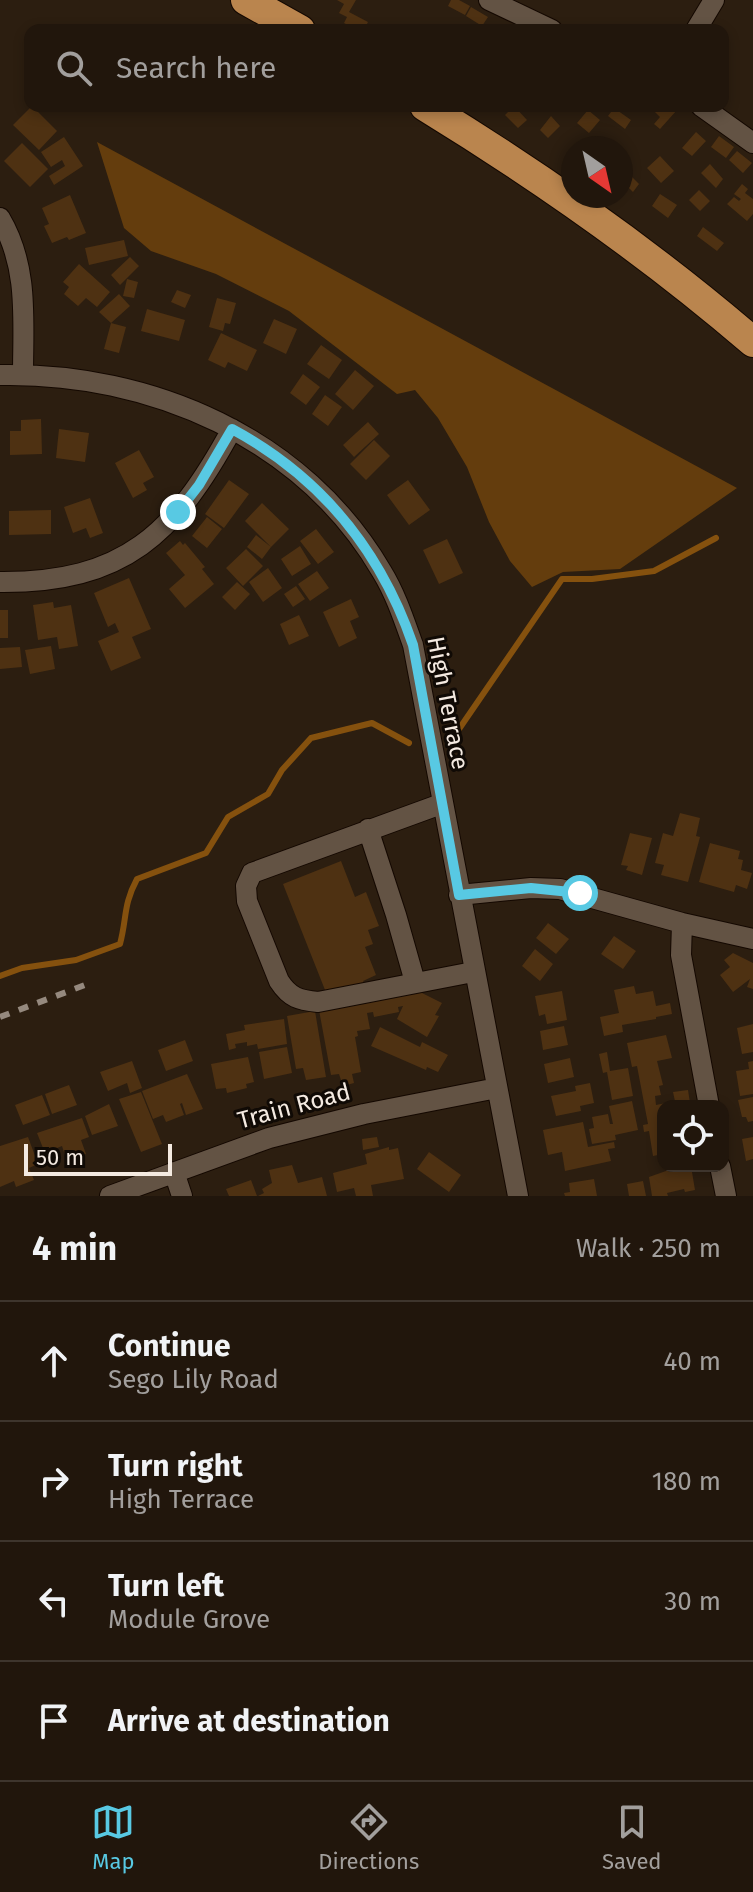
<!DOCTYPE html>
<meta charset="utf-8">
<style>
:root{--surface:#21160c;--page:#291f15;--text:#f1f3f6;--muted:#a29f9d;--line:#3e352d;--accent:#58c9e3}
body{margin:0;font-family:"Fira Sans",sans-serif;background:var(--page);color:var(--text)}
.controls{position:absolute;right:24px;bottom:24px;display:grid;overflow:hidden;border-radius:16px;box-shadow:0 4px 12px #0003}
.controls button{width:72px;height:72px;display:grid;place-items:center;padding:0;border:0;border-bottom:2px solid var(--line);background:var(--surface);color:var(--text);font:40px sans-serif}
.compass{position:absolute;left:561px;top:136px;width:72px;height:72px;border-radius:50%;background:var(--surface);box-shadow:0 4px 12px #0003;rotate:146deg}
.scale{position:absolute;left:24px;bottom:20px;width:148px;box-sizing:border-box;padding-left:8px;border:4px solid #f4eae1;border-top:0;font-size:22px;line-height:28px;white-space:nowrap;color:#f4eae1;-webkit-text-stroke:6px #100a05;paint-order:stroke}
.stop{position:absolute;width:24px;height:24px;margin:-18px;border:6px solid #58c9e3;border-radius:50%;background:#fff}
.stop.end{background:#58c9e3;border-color:#fff;box-shadow:0 2px 8px #0008}
.list{margin:0;padding:0;list-style:none}
h2{display:flex;justify-content:space-between;align-items:center;height:104px;margin:0;padding:0 32px;font-size:34px}
h2 small{font-size:26px;font-weight:400;color:var(--muted)}
.list li{display:grid;grid-template-columns:52px 1fr auto;gap:24px;align-items:center;box-sizing:border-box;height:120px;padding:0 32px;border-top:2px solid var(--line)}
.list b{display:block;font-size:30px;white-space:nowrap}
.list p{margin:0;font-size:26px;white-space:nowrap;color:var(--muted)}
.list em{font-size:26px;font-style:normal;color:var(--muted)}
.icon{flex:none;width:44px;height:44px;fill:none;stroke:currentColor;stroke-width:2;stroke-linecap:round;stroke-linejoin:round}
.map{position:relative;flex:none;width:753px;height:1196px;overflow:hidden}
.search{position:absolute;background:var(--surface);box-shadow:0 4px 12px #0003;left:24px;right:24px;top:24px;height:88px;display:flex;align-items:center;gap:20px;box-sizing:border-box;padding:0 28px;border-radius:16px;color:var(--muted);font-size:30px}
.sheet{height:584px;background:var(--surface)}
nav{display:flex;justify-content:space-around;align-items:center;box-sizing:border-box;height:112px;border-top:2px solid var(--line);background:var(--surface);font-size:22px;color:var(--muted)}
nav a{display:grid;justify-items:center;gap:4px}
nav .on{color:var(--accent)}
.map>svg:first-child{display:block}
</style>
<div class="map">
<svg width="753" height="1196" viewBox="0 0 753 1196">
<rect width="100%" height="100%" fill="#2c1e10"/>
<path fill="#643d0d" d="M97 142 737 488 620 569 563 572 532 587 510 561 489 522 467 467 438 418 415 390 397 394 289 311 216 274 151 251 124 228Z"/>
<g fill="none" stroke-linecap="round" stroke-linejoin="round">
<path stroke="#85510e" stroke-width="6" d="M457 732 562 579H592L654 571 716 538
M0 976 22 968 76 960 120 944C127 918 123 905 137 879L206 853 228 817 268 794 282 770 311 738 372 723 409 743"/>
</g>
<path fill="#4e3112" d="M337 0H356L349 12 368 22 367 24 375 27 374 30H357L344 23 347 17 339 13 344 4Z
M451 0H459L470 6 465 15 448 6Z
M471 7 488 17 482 26 466 16Z
M32 106 57 131 39 150 13 125Z
M514 106 527 120 518 128 505 115Z
M656 106H673L677 110 660 129 654 124 660 117 653 110Z
M614 108 631 120 625 129 608 116Z
M588 110 600 120 589 133 577 123Z
M551 116 560 126 548 138 540 130Z
M696 132 706 141 692 156 682 148Z
M719 136 734 147 726 158 711 147Z
M64 137 83 166 54 185 49 176 65 166 62 160 51 167 41 152Z
M22 143 48 169 30 187 4 161Z
M737 151 752 163 743 173 729 160Z
M660 156 674 171 661 183 647 168Z
M710 164 723 179 716 188 701 173Z
M621 166 639 184 633 192 621 180Z
M742 184 748 189 745 193 753 199V214L747 221 727 204 734 197 739 201 741 199 734 194Z
M699 190 710 201 700 211 689 200Z
M660 194 677 205 668 218 652 206Z
M70 195 86 233 69 240 67 237 52 243 44 226 49 224 42 208Z
M703 227 724 243 717 251 697 236Z
M124 240 128 256 89 265 85 248Z
M130 257 139 266 120 285 111 275Z
M79 264 110 292 97 307 86 298 78 306 64 294 69 287 63 282Z
M127 279 138 282 134 298 123 296Z
M177 290 191 295 185 308 171 302Z
M119 294 130 306 111 323 126 327 119 353 104 349 111 323 99 312Z
M217 298 236 303 230 324 225 323 223 331 209 327Z
M147 309 185 320 179 341 141 331Z
M274 319 297 329 286 354 263 343Z
M221 333 257 350 247 371 228 362 225 368 208 360Z
M321 345 342 360 329 379 307 364Z
M355 370 374 386 353 410 335 394Z
M303 374 320 387 306 405 290 393Z
M325 395 342 407 328 426 312 414Z
M41 419 42 454 10 455V431H21V420Z
M368 422 379 434 354 457 343 445Z
M59 429 89 433 85 462 56 458Z
M374 440 390 456 366 480 350 464Z
M139 450 154 477 143 483 147 490 133 498 115 463Z
M229 480 249 494 224 528 205 514Z
M408 480 430 510 409 525 387 495Z
M90 498 103 533 90 538 86 528 73 533 64 507Z
M262 503 289 529 271 547 245 521Z
M51 510V534L9 535V511Z
M207 517 222 529 207 548 192 536Z
M316 529 334 552 318 564 300 541Z
M256 535 271 547 262 559 247 547Z
M447 539 463 573 439 584 423 550Z
M180 541 183 545 185 543 205 567 202 569 214 584 185 608 169 589 185 575 166 553Z
M300 546 311 564 292 576 281 559Z
M246 549 263 566 243 586 226 568Z
M268 568 282 588 263 602 249 582Z
M317 571 329 588 310 601 298 584Z
M129 578 151 629 132 637 141 658 111 671 98 641 119 632 115 623 108 627 94 593Z
M237 582 250 594 235 610 222 597Z
M296 586 305 599 293 607 284 594Z
M351 599 359 617 350 621 357 638 339 647 323 612Z
M53 602 54 608 71 605 78 646 59 649 57 637 38 640 33 605Z
M0 610H8V638H0Z
M299 615 309 636 289 645 280 624Z
M51 646 55 669 30 674 25 650Z
M20 647 22 667 0 669V648Z
M680 813 700 818 696 836 700 837 688 882 661 875 664 865 655 863 663 833 673 836Z
M630 833 652 838 642 875 626 870 628 866 621 865Z
M710 843 740 851 738 859 743 860 741 870 752 873 747 889 736 885 734 892 699 882Z
M341 861 355 897 366 892 379 926 368 930 373 944 365 947 376 975 363 981 364 983 327 995 283 884Z
M548 923 569 939 556 954 536 938Z
M614 936 636 951 623 969 601 954Z
M535 949 553 964 540 981 522 966Z
M733 953 753 963V989L747 987 750 979 733 992 720 975 730 967 724 960Z
M634 986 636 994 653 991 656 1006 670 1003 672 1014 656 1017V1019L622 1025 623 1032 604 1036 600 1017 619 1013 614 990Z
M562 991 567 1020 547 1024 545 1014 539 1016 535 996Z
M420 992 442 1003 435 1015 439 1016 427 1037 397 1019 403 1006 398 1007 399 1012 374 1017 373 1012 367 1013 370 1029 357 1031 358 1036 355 1037 361 1072 352 1074 354 1083 343 1086 339 1074 331 1075 319 1010Z
M315 1011 326 1077 306 1080 303 1068 296 1069 287 1016Z
M284 1019 287 1044 258 1049 257 1044 247 1046V1042L235 1044 236 1048 229 1050 226 1034 245 1030 244 1025Z
M753 1024V1052L742 1054 737 1028Z
M564 1026 568 1045 543 1050 540 1031Z
M380 1027 420 1047 422 1042 448 1055 438 1072 427 1067 426 1070 371 1046Z
M666 1035 672 1058 657 1061 663 1085 659 1086 661 1095 655 1096 656 1105 666 1103V1106H663V1154L653 1156 649 1131 644 1132 643 1125 648 1124 637 1066 632 1067 627 1043Z
M185 1040 193 1061 166 1071 158 1050Z
M287 1047 292 1073 264 1079 259 1052Z
M607 1052 610 1071 628 1068 633 1096 612 1100 607 1072 603 1073 599 1054Z
M248 1057 254 1082 246 1084 247 1088 227 1093 226 1088 216 1089 211 1064Z
M570 1058 574 1077 548 1083 544 1064Z
M132 1061 142 1088 130 1093 127 1083 108 1091 100 1072Z
M753 1061V1094L740 1096 736 1071 749 1069 748 1062Z
M187 1074 203 1109 186 1115 182 1103 180 1104 184 1115 166 1122 163 1115 153 1119 142 1091Z
M590 1083 594 1103 580 1106 581 1111 556 1116 551 1096 576 1091 575 1086Z
M69 1085 77 1105 52 1114 45 1094Z
M688 1090 690 1103 676 1106 673 1092Z
M141 1092 162 1144 141 1152 119 1099Z
M42 1095 50 1115 23 1125 15 1105Z
M753 1097V1121L748 1122 746 1117H742L738 1100Z
M632 1101 638 1130 615 1135 616 1140 592 1144 589 1129 594 1128 592 1117 608 1114 610 1124H613L609 1106Z
M109 1104 118 1126 92 1135 85 1116Z
M82 1118 89 1137 81 1140 86 1154 67 1161 62 1146 45 1153 37 1133Z
M583 1122 588 1147 614 1142 615 1148 608 1149 611 1161 565 1171 562 1152 548 1155 543 1130Z
M28 1137 38 1164 29 1168 34 1180 16 1187 14 1181 0 1187V1146Z
M377 1137 379 1147 363 1150 362 1139Z
M753 1137V1159L746 1161 742 1139Z
M389 1147V1150L398 1148 404 1179 371 1185 373 1196H356L354 1188 337 1192 333 1173 367 1164 365 1154Z
M429 1152 461 1175 449 1192 417 1169Z
M292 1165 298 1183 322 1177 327 1196H258L264 1193 262 1189 272 1183 269 1170Z
M680 1166H691L695 1190 685 1192 684 1189 667 1193 668 1196H652L649 1177Z
M594 1179 597 1196H565L564 1193 570 1192 569 1183Z
M251 1180 257 1196H229L226 1189Z
M643 1181 646 1196H629L627 1184Z"/>
<g fill="none" stroke-linecap="round" stroke-linejoin="round">
<g stroke="#140800" stroke-width="22">
<path id="minor" d="M489 0 552 30
M696 30 714 0
M701 106 753 143
M0 218C29 267 23 320 23 375
M0 375C151 372 304 438 382 572 396 595 404 620 413 645L518 1196
M0 582C124 583 175 534 232 429
M441 804 252 873 246 886 247 901 279 981C290 998 299 1000 318 1002L473 972
M368 829 396 915 415 982
M459 895 531 888 560 889 682 923 753 939
M682 923 681 955 709 1106
M720 1166 726 1196
M174 1172 182 1196
M110 1196 269 1138 364 1114 497 1088"/>
</g>
<g stroke="#140800" stroke-width="32">
<path id="highway" d="M246 0 300 30
M425 106C539 176 652 255 753 342"/>
</g>
<use href="#minor" stroke="#635344" stroke-width="20"/>
<use href="#highway" stroke="#ba854e" stroke-width="30"/>
<path stroke="#95897e" stroke-width="6" stroke-dasharray="10 10" stroke-linecap="butt" d="M0 1017 85 985"/>
</g>
<g fill="none" stroke-linecap="round" stroke-linejoin="round">
<path stroke="#58c9e3" stroke-width="10" d="M178 512 199 485 232 429C321 477 380 549 413 645L459 895 531 888 580 893"/>
</g>
<g text-anchor="middle" dominant-baseline="central" stroke-width="6" stroke-linejoin="round" paint-order="stroke">
<g font-size="24" fill="#f4eae1" stroke="#100a05">
<text transform="translate(448 703) rotate(79)">High Terrace</text>
<text transform="translate(294 1106) rotate(-15)">Train Road</text>
</g>
</g>
</svg>
<div class="controls">
<button><svg class="icon" aria-label="locate" viewBox="0 0 24 24"><circle cx="12" cy="12" r="6"/><path d="M12 2v4M12 18v4M2 12h4M18 12h4"/></svg></button>
</div>
<svg class="compass" viewBox="-18 -18 36 36"><path d="M0-13l5 13h-10z" fill="#e53935"/><path d="M0 13l5-13h-10z" fill="#a29f9d"/></svg>
<div class="scale">50 m</div>
<div class="stop" style="left:580px;top:893px"></div>
<div class="stop end" style="left:178px;top:512px"></div>
<div class="search"><svg class="icon" aria-label="search" viewBox="0 0 24 24"><circle cx="10" cy="10" r="6"/><path d="M15 15l6 6"/></svg>Search here</div>
</div>
<section class="sheet">
<h2>4 min<small>Walk · 250 m</small></h2>
<ul class="list">
<li><svg class="icon" aria-label="ahead" viewBox="0 0 24 24"><path d="M12 20V5M6 11l6-6 6 6"/></svg><div><b>Continue</b><p>Sego Lily Road</p></div><em>40 m</em></li>
<li><svg class="icon" aria-label="right" viewBox="0 0 24 24"><path d="M7 20v-9h11M14 6l5 5-5 5"/></svg><div><b>Turn right</b><p>High Terrace</p></div><em>180 m</em></li>
<li><svg class="icon" aria-label="left" viewBox="0 0 24 24"><path d="M17 20v-9H6M10 6l-5 5 5 5"/></svg><div><b>Turn left</b><p>Module Grove</p></div><em>30 m</em></li>
<li><svg class="icon" aria-label="arrive" viewBox="0 0 24 24"><path d="M6 21V4h12l-3 4 3 4H6"/></svg><div><b>Arrive at destination</b></div></li>
</ul>
</section>
<nav>
<a class="on"><svg class="icon" aria-label="map" viewBox="0 0 24 24"><path d="M3 6l6-2 6 2 6-2v14l-6 2-6-2-6 2zM9 4v14M15 6v14"/></svg>Map</a>
<a><svg class="icon" aria-label="directions" viewBox="0 0 24 24"><path d="M12 3l9 9-9 9-9-9zM9 14v-3h6M13 9l2 2-2 2"/></svg>Directions</a>
<a><svg class="icon" aria-label="saved" viewBox="0 0 24 24"><path d="M7 4h10v16l-5-4-5 4z"/></svg>Saved</a>
</nav>
